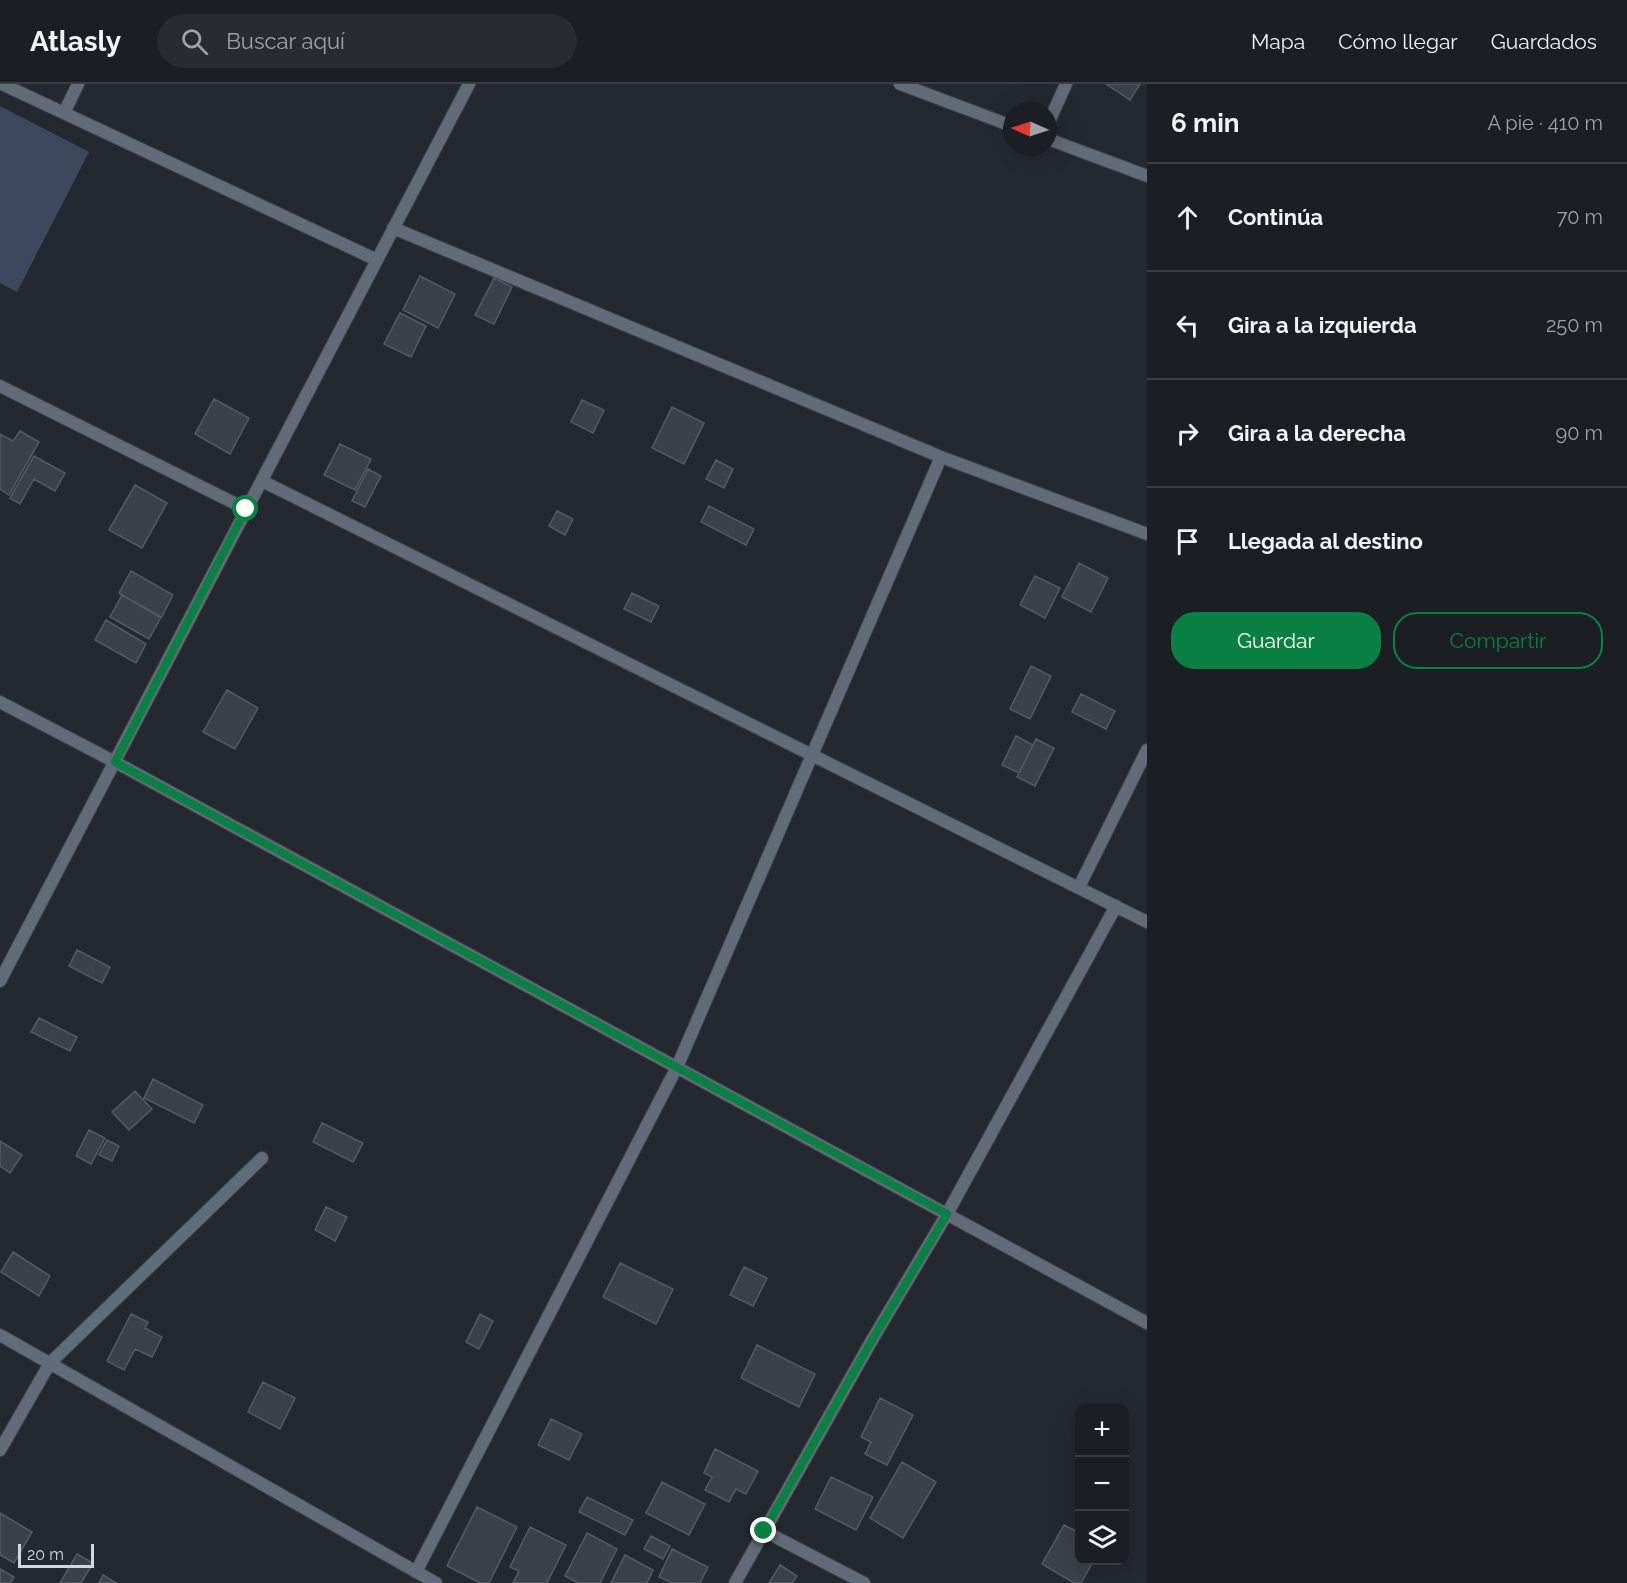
<!DOCTYPE html>
<html lang="es">
<meta charset="utf-8">
<style>
:root{--surface:#1b1e23;--page:#282b30;--text:#f1f3f6;--muted:#a0a2a6;--line:#393c41;--accent:#0b8043}
body{margin:0;font-family:Raleway,sans-serif;background:var(--page);color:var(--text)}
.controls{position:absolute;right:18px;bottom:18px;display:grid;overflow:hidden;border-radius:12px;box-shadow:0 6px 24px #0002}
.controls button{width:54px;height:54px;display:grid;place-items:center;padding:0;border:0;border-bottom:2px solid var(--line);background:var(--surface);color:var(--text);font:30px sans-serif}
.compass{position:absolute;left:1003px;top:18px;width:54px;height:54px;border-radius:50%;background:var(--surface);box-shadow:0 6px 24px #0002;rotate:273deg}
.scale{position:absolute;left:18px;bottom:15px;width:76px;box-sizing:border-box;padding-left:6px;border:3px solid #d4d7db;border-top:0;font-size:16px;line-height:21px;white-space:nowrap;color:#d4d7db;-webkit-text-stroke:4px #24282f;paint-order:stroke}
.stop{position:absolute;width:18px;height:18px;margin:-14px;border:4px solid #0b8043;border-radius:50%;background:#fff}
.stop.end{background:#0b8043;border-color:#fff;box-shadow:0 2px 6px #0008}
.list{margin:0;padding:0;list-style:none}
h2{display:flex;justify-content:space-between;align-items:center;height:78px;margin:0;padding:0 24px;font-size:26px}
h2 small{font-size:20px;font-weight:400;color:var(--muted)}
.list li{display:grid;grid-template-columns:39px 1fr auto;gap:18px;align-items:center;box-sizing:border-box;height:108px;padding:0 24px;border-top:2px solid var(--line)}
.list b{display:block;font-size:22px;white-space:nowrap}
.list em{font-size:20px;font-style:normal;color:var(--muted)}
.actions{display:flex;gap:12px;padding:18px 24px}
.actions a{flex:1;padding:14px 0;border:2px solid var(--accent);border-radius:24px;text-align:center;font-size:21px;color:var(--accent)}
.actions .main{background:var(--accent);color:#fff}
.icon{flex:none;width:33px;height:33px;fill:none;stroke:currentColor;stroke-width:2;stroke-linecap:round;stroke-linejoin:round}
.map{position:relative;flex:none;width:1147px;height:1499px;overflow:hidden}
header{display:flex;align-items:center;gap:36px;box-sizing:border-box;height:84px;padding:0 30px;background:var(--surface);border-bottom:2px solid var(--line)}
header strong{font-size:28px}
nav{display:flex;gap:33px;margin-inline-start:auto;font-size:21px}
.search{width:420px;height:54px;background:var(--page);display:flex;align-items:center;gap:15px;box-sizing:border-box;padding:0 21px;border-radius:33px;color:var(--muted);font-size:22px}
main{display:flex}
aside{flex:1;background:var(--surface)}
.map>svg:first-child{display:block}
</style>
<header>
<strong>Atlasly</strong>
<div class="search"><svg class="icon" aria-label="search" viewBox="0 0 24 24"><circle cx="10" cy="10" r="6"/><path d="M15 15l6 6"/></svg>Buscar aquí</div>
<nav><a>Mapa</a><a>Cómo llegar</a><a>Guardados</a></nav>
</header>
<main>
<div class="map">
<svg width="1147" height="1499" viewBox="0 0 1147 1499">
<rect width="100%" height="100%" fill="#24282f"/>
<path fill="#3c485d" d="M0 22 89 68 17 208 0 199Z"/>
<path fill="#3c4148" stroke="#565a62" stroke-width="1.5" d="M1106 0H1140L1130 16Z
M420 192 455 210 438 244 403 226Z
M494 194 512 203 494 240 475 231Z
M400 229 426 242 411 273 384 260Z
M214 315 249 334 230 370 195 350Z
M582 316 604 326 593 349 571 338Z
M672 323 704 339 684 380 652 364Z
M20 347 39 358 9 411 0 405V350L13 357Z
M340 360 371 375 355 406 324 391Z
M34 372 65 389 55 407 34 395 20 420 10 414Z
M716 376 733 385 724 404 706 395Z
M368 385 381 392 365 423 352 417Z
M135 401 167 419 142 464 109 446Z
M709 422 754 445 746 461 701 438Z
M557 427 573 435 565 451 549 442Z
M1079 479 1108 494 1091 528 1062 513Z
M131 487 173 511 161 534 119 509Z
M1035 492 1060 504 1045 534 1020 521Z
M632 509 659 522 651 538 624 525Z
M122 511 161 533 149 555 110 533Z
M106 536 146 560 136 579 95 556Z
M1031 582 1051 592 1030 635 1010 625Z
M227 606 258 624 235 665 203 648Z
M1081 610 1115 627 1106 645 1072 628Z
M1016 652 1033 661 1019 689 1002 681Z
M1036 655 1054 664 1035 702 1017 693Z
M77 866 110 883 102 899 69 882Z
M39 934 77 953 70 967 31 948Z
M153 995 203 1021 194 1039 144 1014Z
M135 1007 152 1025 129 1046 112 1028Z
M322 1039 363 1059 353 1078 313 1058Z
M89 1046 105 1054 91 1080 76 1072Z
M107 1056 119 1062 112 1077 99 1071Z
M0 1057 22 1071 10 1089 0 1082Z
M326 1123 347 1133 335 1157 315 1146Z
M13 1168 50 1192 39 1212 1 1188Z
M620 1179 673 1205 656 1240 603 1213Z
M744 1183 767 1194 753 1222 730 1211Z
M131 1230 148 1238 145 1244 162 1253 152 1273 135 1265 124 1286 107 1277Z
M480 1230 493 1237 479 1265 466 1258Z
M757 1261 815 1290 799 1323 741 1294Z
M263 1298 295 1314 280 1345 248 1328Z
M880 1314 913 1331 887 1381 865 1370 871 1358 861 1353Z
M551 1335 582 1350 569 1376 538 1361Z
M715 1365 758 1387 746 1410 736 1405 729 1418 705 1406 712 1393 704 1389Z
M902 1378 936 1398 903 1454 870 1434Z
M831 1393 873 1413 856 1446 815 1425Z
M662 1398 705 1420 689 1451 646 1429Z
M587 1413 633 1436 625 1451 579 1428Z
M477 1423 517 1443 489 1499H480L447 1482Z
M0 1429 32 1448 14 1479 0 1471Z
M1064 1441 1080 1449V1476H1094L1081 1499H1074L1042 1480Z
M530 1443 566 1461 547 1499H513L519 1487 510 1483Z
M587 1449 617 1465 600 1499H578L565 1492Z
M651 1452 670 1462 663 1475 644 1465Z
M672 1465 708 1483 700 1499H672L659 1493Z
M77 1470 93 1479 81 1499H60Z
M625 1471 653 1486 647 1499H611Z
M780 1481 797 1492 792 1499H769Z
M0 1485 14 1493 11 1499H0Z
M103 1491 116 1499H99Z"/>
<g fill="none" stroke-linecap="round" stroke-linejoin="round">
<g stroke="#40444b" stroke-width="14">
<path id="lane" d="M2 0 377 176
M64 29 78 0
M1048 40 1066 0
M872 1256 947 1130 1116 822
M416 1488 677 983 941 373"/>
</g>
<g stroke="#40444b" stroke-width="14">
<path id="street" d="M900 0 1012 42
M1048 55 1147 92
M393 144 941 373 1147 450
M0 302 246 425
M262 397 1147 838
M0 618 115 678 1147 1239
M1079 803 1147 666
M0 897 469 0
M0 1251 436 1499
M0 1366 50 1279 262 1074
M764 1447 864 1499
M735 1499 872 1256"/>
</g>
<use href="#lane" stroke="#626b79" stroke-width="12"/>
<use href="#street" stroke="#626b79" stroke-width="12"/>
</g>
<g fill="none" stroke-linecap="round" stroke-linejoin="round">
<path stroke="#0b8043" stroke-width="8" d="M246 425 115 678 947 1130 872 1256 764 1447"/>
</g>
</svg>
<div class="controls">
<button>+</button>
<button>−</button>
<button><svg class="icon" aria-label="layers" viewBox="0 0 24 24"><path d="M12 4l9 5-9 5-9-5zM3 14l9 5 9-5"/></svg></button>
</div>
<svg class="compass" viewBox="-18 -18 36 36"><path d="M0-13l5 13h-10z" fill="#e53935"/><path d="M0 13l5-13h-10z" fill="#a0a2a6"/></svg>
<div class="scale">20 m</div>
<div class="stop" style="left:246px;top:425px"></div>
<div class="stop end" style="left:764px;top:1447px"></div>
</div>
<aside>
<h2>6 min<small>A pie · 410 m</small></h2>
<ul class="list">
<li><svg class="icon" aria-label="ahead" viewBox="0 0 24 24"><path d="M12 20V5M6 11l6-6 6 6"/></svg><div><b>Continúa</b></div><em>70 m</em></li>
<li><svg class="icon" aria-label="left" viewBox="0 0 24 24"><path d="M17 20v-9H6M10 6l-5 5 5 5"/></svg><div><b>Gira a la izquierda</b></div><em>250 m</em></li>
<li><svg class="icon" aria-label="right" viewBox="0 0 24 24"><path d="M7 20v-9h11M14 6l5 5-5 5"/></svg><div><b>Gira a la derecha</b></div><em>90 m</em></li>
<li><svg class="icon" aria-label="arrive" viewBox="0 0 24 24"><path d="M6 21V4h12l-3 4 3 4H6"/></svg><div><b>Llegada al destino</b></div></li>
</ul>
<div class="actions"><a class="main">Guardar</a><a>Compartir</a></div>
</aside>
</main>
